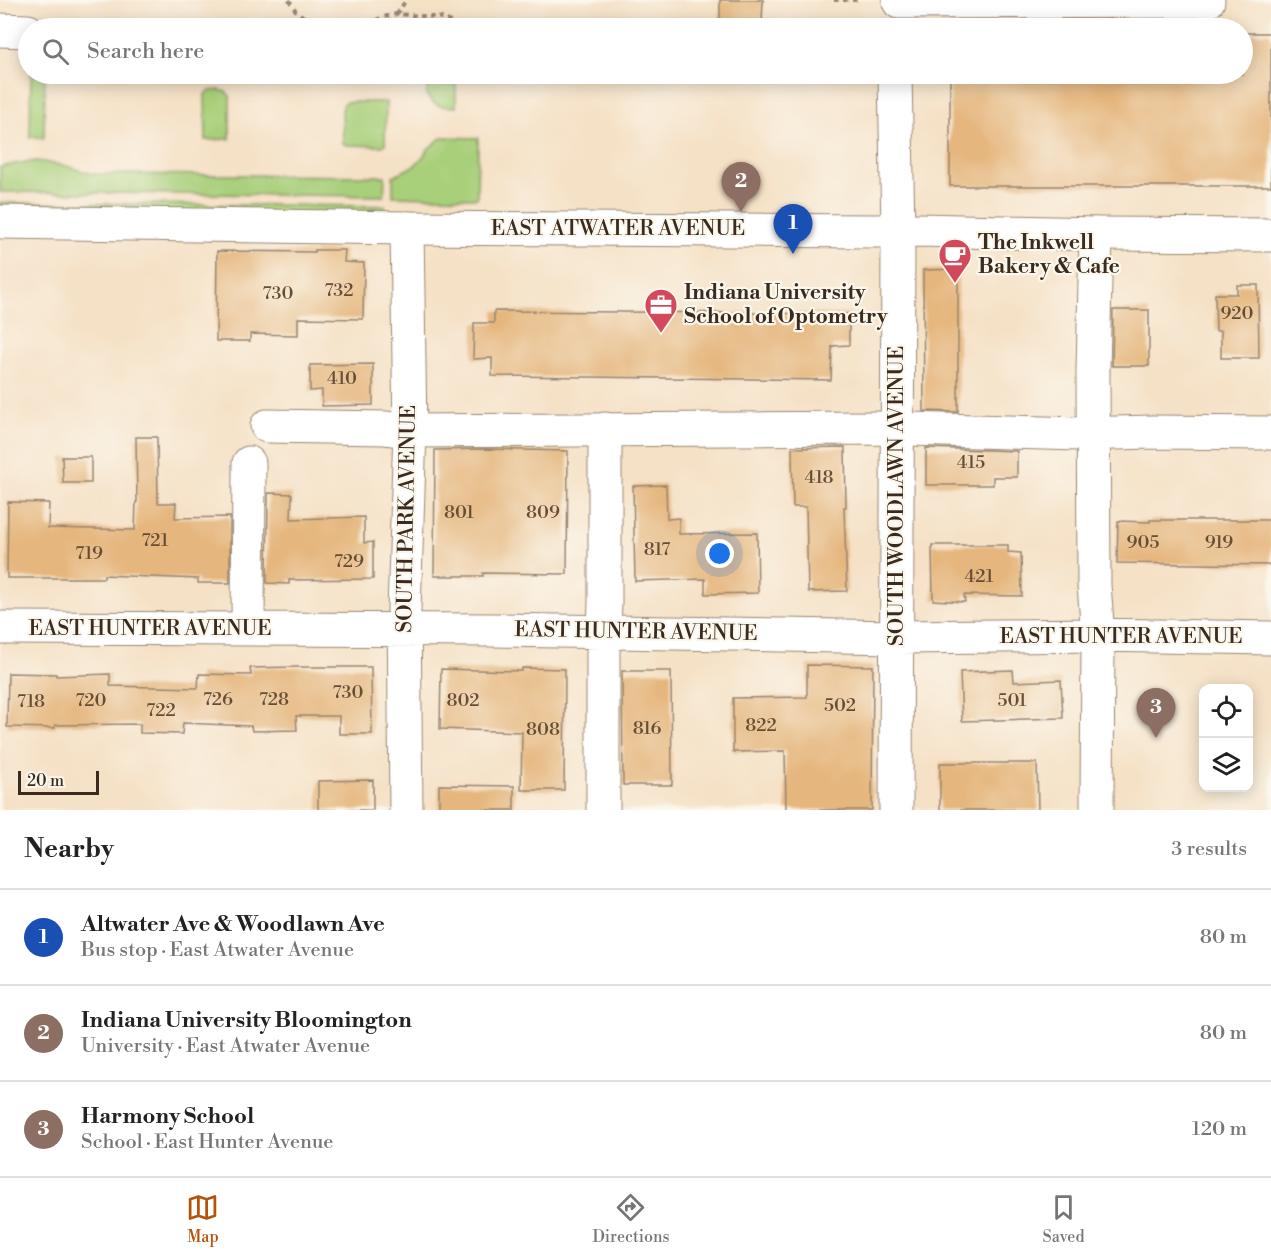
<!DOCTYPE html>
<meta charset="utf-8">
<style>
:root{--surface:#fff;--page:#f6f6f6;--text:#222;--muted:#767676;--line:#e0e0e0;--accent:#b45309}
body{margin:0;font-family:"Libre Bodoni",serif;background:var(--page);color:var(--text)}
.controls{position:absolute;right:18px;bottom:18px;display:grid;overflow:hidden;border-radius:12px;box-shadow:0 3px 15px #0003}
.controls button{width:54px;height:54px;display:grid;place-items:center;padding:0;border:0;border-bottom:2px solid var(--line);background:var(--surface);color:var(--text);font:30px sans-serif}
.scale{position:absolute;left:18px;bottom:15px;width:81px;box-sizing:border-box;padding-left:6px;border:3px solid #3b2a1e;border-top:0;font-size:16px;line-height:21px;white-space:nowrap;color:#3b2a1e;-webkit-text-stroke:4px #fbf7ec;paint-order:stroke}
.you{position:absolute;left:720px;top:554px;width:21px;height:21px;margin:-15px;border:4px solid #fff;border-radius:50%;background:#1a73e8;box-shadow:0 0 0 9px #1a73e833}
.badge{display:grid;place-items:center;width:39px;height:39px;border-radius:50%;background:var(--accent);color:#fff;font-size:20px;font-weight:700}
.pin{position:absolute;translate:-50% -50px;filter:drop-shadow(0 2px 3px #0008)}
.pin::after{content:'';position:absolute;top:32px;width:21px;height:18px;background:inherit;clip-path:polygon(0 0,100% 0,50% 100%)}
.list{margin:0;padding:0;list-style:none}
h2{display:flex;justify-content:space-between;align-items:center;height:78px;margin:0;padding:0 24px;font-size:26px}
h2 small{font-size:20px;font-weight:400;color:var(--muted)}
.list li{display:grid;grid-template-columns:39px 1fr auto;gap:18px;align-items:center;box-sizing:border-box;height:96px;padding:0 24px;border-top:2px solid var(--line)}
.list b{display:block;font-size:22px;white-space:nowrap}
.list p{margin:0;font-size:20px;white-space:nowrap;color:var(--muted)}
.list em{font-size:20px;font-style:normal;color:var(--muted)}
.icon{flex:none;width:33px;height:33px;fill:none;stroke:currentColor;stroke-width:2;stroke-linecap:round;stroke-linejoin:round}
.map{position:relative;flex:none;width:1271px;height:810px;overflow:hidden}
.search{position:absolute;background:var(--surface);box-shadow:0 3px 15px #0003;left:18px;right:18px;top:18px;height:66px;display:flex;align-items:center;gap:15px;box-sizing:border-box;padding:0 21px;border-radius:33px;color:var(--muted);font-size:22px}
.sheet{height:366px;background:var(--surface)}
nav{display:flex;justify-content:space-around;align-items:center;box-sizing:border-box;height:84px;border-top:2px solid var(--line);background:var(--surface);font-size:16px;color:var(--muted)}
nav a{display:grid;justify-items:center;gap:3px}
nav .on{color:var(--accent)}
.map>svg:first-child{display:block}
</style>
<div class="map">
<svg width="1271" height="810" viewBox="0 0 1271 810">
<rect width="100%" height="100%" fill="#fbf7ec"/>
<filter id="ink" filterUnits="userSpaceOnUse"><feTurbulence type="fractalNoise" baseFrequency=".0167" numOctaves="2"/><feDisplacementMap in="SourceGraphic" scale="12" xChannelSelector="R" yChannelSelector="G"/><feConvolveMatrix kernelMatrix="1 2 1 2 8 2 1 2 1" color-interpolation-filters="sRGB"/></filter>
<filter id="wash" filterUnits="userSpaceOnUse"><feTurbulence type="fractalNoise" baseFrequency=".008" numOctaves="4" result="noise"/><feDisplacementMap in="SourceGraphic" scale="24" xChannelSelector="R" yChannelSelector="G"/><feGaussianBlur stdDeviation="1.35" result="paint"/><feColorMatrix in="noise" values="0 0 0 0 0 0 0 0 0 0 0 0 0 0 0 0 0 1.4 0 .05"/><feComposite in="paint" operator="in"/></filter>
<g filter="url(#wash)">
<rect width="100%" height="100%" fill="#f5e1c6"/>
<path fill="#a8cf79" stroke="#727c4c" stroke-width="1.5" d="M31 74H68V77H45L44 138 30 137Z
M428 74H497L495 75 456 76V107C445 107 434 107 427 96Z
M220 90 226 92 230 96V139L206 140 205 94 209 91Z
M346 102H386L385 144 382 146 347 145 343 143 342 105Z
M442 137 478 138 477 198 393 196V176L414 166 423 157 427 150Z
M37 161 66 166 93 174 385 176 384 196 0 192V167L20 163Z
M0 203 385 206V215L0 212Z"/>
<g id="blocks">
<path fill="#e5b67d" d="M720 0H763L762 23H720Z
M1242 33H1271V186H950V74H1242Z
M315 250H345L344 262 364 263 363 319 298 318V335L250 334V341H216L217 251 315 252Z
M958 269V412L924 411 923 270Z
M1237 285H1258L1259 358H1221V331H1216L1215 294H1237Z
M1113 310H1149V366H1112Z
M494 311 849 314V345L832 346 831 380 492 376V358L473 359 474 323H494Z
M373 364V405L322 406V390L310 391V365Z
M136 437H157L158 503H176L175 518 230 517V583H198V579L104 575V578H7L8 502 49 503 48 528 135 530 136 502H137Z
M845 447 846 507H844L847 591 808 592 806 507H793L792 448Z
M926 448 1017 451V477H993V485H926Z
M484 449 568 451 567 574 483 573V576H434L435 450Z
M62 457H91V483H63Z
M666 485 667 519 679 518V534L757 533 758 593 705 594V579L635 581 633 486Z
M268 493 292 494 291 519 364 517V543L373 542V579L289 580V584L267 583Z
M1150 520H1271V565L1117 563 1118 521 1150 522Z
M932 545H1008V552L1021 553 1022 596 964 595 965 602 933 600Z
M807 665 873 666 872 810H786L785 751 733 752V698L807 697Z
M296 667H371L372 734H339V716H296L297 730 252 731 251 726 183 723 182 734 140 733V724L55 725V728L7 727 8 673 56 674V676L110 674V686L198 688 199 674 251 675 250 668Z
M522 668 565 669 564 790H521L522 732 440 729 441 669 522 671Z
M1013 670 1014 682 1061 680 1063 718 962 721 960 672Z
M622 671H671L672 785H623Z
M940 763H1037L1038 810H940Z
M373 780V810H318V781Z
M439 785 514 786V810H439Z"/>
</g>
</g>
<g filter="url(#ink)">
<use href="#blocks" fill-opacity="0" stroke="#988672" stroke-width="1.5"/>
<g fill="none" stroke-linecap="round" stroke-linejoin="round">
<g stroke="#988672" stroke-width="35">
<path id="minor" d="M899 2 1208 1
M0 30 28 31
M895 74 898 230 896 810
M1096 234 1093 371 1094 585 1098 635 1097 810
M267 426 385 428 410 431 877 428 1079 434 1152 432 1271 433
M0 628 495 630 897 637 1098 635 1271 638
M248 629 249 463
M406 810 404 610 410 431 407 228
M603 810V653L605 603V429"/>
</g>
<g stroke="#988672" stroke-width="35">
<path id="major" d="M0 222 407 228 876 231 919 230 1096 234 1271 235"/>
</g>
<path stroke="#988672" stroke-width="4" stroke-dasharray="4.5 4.5" stroke-linecap="butt" d="M289 0 296 11 313 24 363 26 383 17 397 14 444 18 457 26 556 27
M834 0H857
M397 14 406 0"/>
<use href="#minor" stroke="#fff" stroke-width="33"/>
<use href="#major" stroke="#fff" stroke-width="33"/>
</g>
</g>
<defs>
<g id="cafe-pin" transform="scale(1.725)"><path d="M0 17L-7.5 6A9.5 9.5 0 1 1 7.5 6Z" fill="#d1495b" stroke="#fbf7ec"/><path d="M-5.5-4.5H6V0H3Q3 3.5 0 3.5H-2.5Q-5.5 3.5-5.5 0ZM3-3.2v2h1.7v-2ZM-6 4.5H4V6H-6Z" fill="#fff"/></g>
<g id="office-pin" transform="scale(1.725)"><path d="M0 17L-7.5 6A9.5 9.5 0 1 1 7.5 6Z" fill="#d1495b" stroke="#fbf7ec"/><path d="M-6-3h4V-5.5h4V-3h4V5H-6ZM-1-4.5V-3h2v-1.5ZM-6 0V1H6V0Z" fill="#fff"/></g>
</defs>
<g fill-rule="evenodd">
<use href="#cafe-pin" x="955" y="255"/>
<use href="#office-pin" x="661" y="305"/>
</g>
<g text-anchor="middle" dominant-baseline="central" stroke-width="4.5" stroke-linejoin="round" paint-order="stroke">
<g font-size="18" fill="#664d36">
<text x="339" y="290">732</text>
<text x="278" y="293">730</text>
<text x="1237" y="313">920</text>
<text x="342" y="378">410</text>
<text x="971" y="462">415</text>
<text x="819" y="477">418</text>
<text x="459" y="512">801</text>
<text x="543" y="512">809</text>
<text x="155" y="540">721</text>
<text x="1143" y="542">905</text>
<text x="1219" y="542">919</text>
<text x="657" y="549">817</text>
<text x="89" y="553">719</text>
<text x="349" y="561">729</text>
<text x="979" y="576">421</text>
<text x="348" y="692">730</text>
<text x="218" y="699">726</text>
<text x="274" y="699">728</text>
<text x="91" y="700">720</text>
<text x="463" y="700">802</text>
<text x="1012" y="700">501</text>
<text x="31" y="701">718</text>
<text x="840" y="705">502</text>
<text x="161" y="710">722</text>
<text x="761" y="725">822</text>
<text x="647" y="728">816</text>
<text x="543" y="729">808</text>
</g>
<g font-size="21" fill="#3b2a1e" stroke="#fbf7ec">
<text x="618" y="229">EAST ATWATER AVENUE</text>
<text transform="translate(897 496) rotate(-90)">SOUTH WOODLAWN AVENUE</text>
<text transform="translate(407 519) rotate(-89)">SOUTH PARK AVENUE</text>
<text x="150" y="629">EAST HUNTER AVENUE</text>
<text transform="translate(636 632) rotate(1)">EAST HUNTER AVENUE</text>
<text x="1121" y="637">EAST HUNTER AVENUE</text>
</g>
<g font-size="21" font-weight="bold" fill="#3b2a1e" stroke="#fbf7ec" text-anchor="start">
<text x="978" y="243">The Inkwell<tspan x="978" dy="24">Bakery &amp; Cafe</tspan></text>
<text x="684" y="293">Indiana University<tspan x="684" dy="24">School of Optometry</tspan></text>
</g>
</g>
</svg>
<div class="controls">
<button><svg class="icon" aria-label="locate" viewBox="0 0 24 24"><circle cx="12" cy="12" r="6"/><path d="M12 2v4M12 18v4M2 12h4M18 12h4"/></svg></button>
<button><svg class="icon" aria-label="layers" viewBox="0 0 24 24"><path d="M12 4l9 5-9 5-9-5zM3 14l9 5 9-5"/></svg></button>
</div>
<div class="scale">20 m</div>
<div class="you"></div>
<div class="pin badge" style="left:793px;top:254px;background:#1a4fb4">1</div>
<div class="pin badge" style="left:741px;top:212px;background:#8d6e63">2</div>
<div class="pin badge" style="left:1156px;top:738px;background:#8d6e63">3</div>
<div class="search"><svg class="icon" aria-label="search" viewBox="0 0 24 24"><circle cx="10" cy="10" r="6"/><path d="M15 15l6 6"/></svg>Search here</div>
</div>
<section class="sheet">
<h2>Nearby<small>3 results</small></h2>
<ul class="list">
<li><span class="badge" style="background:#1a4fb4">1</span><div><b>Altwater Ave &amp; Woodlawn Ave</b><p>Bus stop · East Atwater Avenue</p></div><em>80 m</em></li>
<li><span class="badge" style="background:#8d6e63">2</span><div><b>Indiana University Bloomington</b><p>University · East Atwater Avenue</p></div><em>80 m</em></li>
<li><span class="badge" style="background:#8d6e63">3</span><div><b>Harmony School</b><p>School · East Hunter Avenue</p></div><em>120 m</em></li>
</ul>
</section>
<nav>
<a class="on"><svg class="icon" aria-label="map" viewBox="0 0 24 24"><path d="M3 6l6-2 6 2 6-2v14l-6 2-6-2-6 2zM9 4v14M15 6v14"/></svg>Map</a>
<a><svg class="icon" aria-label="directions" viewBox="0 0 24 24"><path d="M12 3l9 9-9 9-9-9zM9 14v-3h6M13 9l2 2-2 2"/></svg>Directions</a>
<a><svg class="icon" aria-label="saved" viewBox="0 0 24 24"><path d="M7 4h10v16l-5-4-5 4z"/></svg>Saved</a>
</nav>
